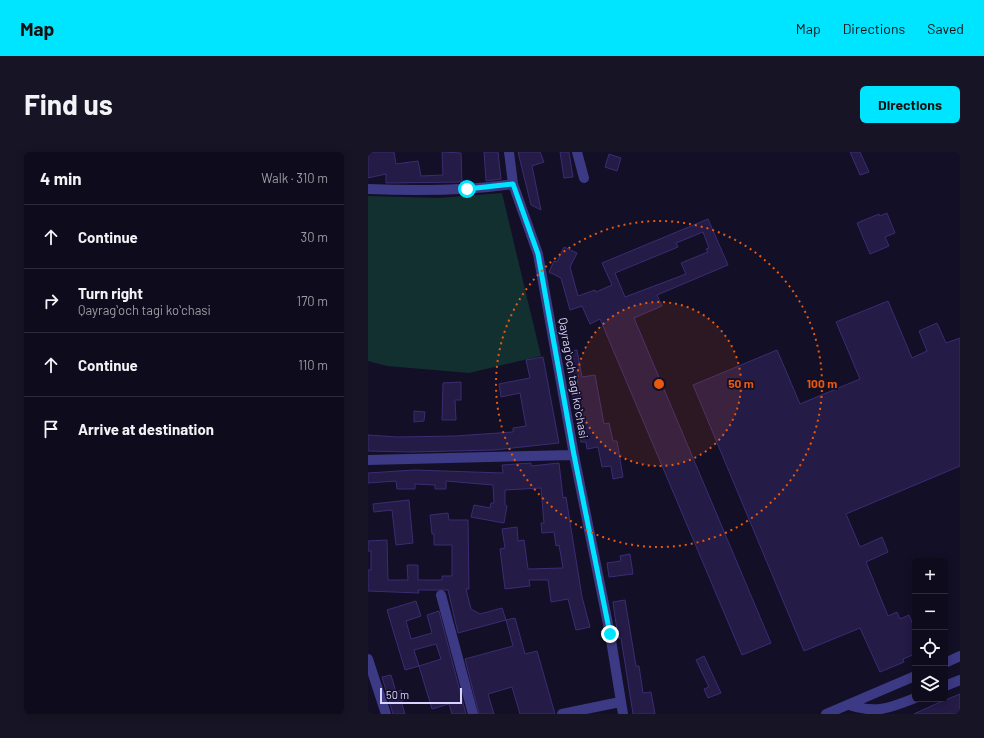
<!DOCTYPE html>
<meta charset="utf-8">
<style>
:root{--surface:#0e0b1c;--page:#171425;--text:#f1f3f6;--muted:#9b9ba3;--line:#2e2b3b;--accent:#00e5ff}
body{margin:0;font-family:Barlow,sans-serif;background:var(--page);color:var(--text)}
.controls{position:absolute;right:12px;bottom:12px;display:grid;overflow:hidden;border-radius:6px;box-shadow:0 2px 10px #0003}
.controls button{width:36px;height:36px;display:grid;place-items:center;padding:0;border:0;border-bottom:1px solid var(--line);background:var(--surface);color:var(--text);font:20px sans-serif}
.scale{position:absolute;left:12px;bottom:10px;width:82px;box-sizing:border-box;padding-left:4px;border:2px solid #d9d4ff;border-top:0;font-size:11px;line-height:14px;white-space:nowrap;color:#d9d4ff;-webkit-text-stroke:3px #130f26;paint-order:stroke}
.stop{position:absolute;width:12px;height:12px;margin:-9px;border:3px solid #00e5ff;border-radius:50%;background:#fff}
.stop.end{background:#00e5ff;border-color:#fff;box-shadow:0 1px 4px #0008}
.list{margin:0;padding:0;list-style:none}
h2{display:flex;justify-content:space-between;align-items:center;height:52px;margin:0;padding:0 16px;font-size:17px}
h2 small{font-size:13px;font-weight:400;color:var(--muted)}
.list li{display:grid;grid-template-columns:26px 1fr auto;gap:12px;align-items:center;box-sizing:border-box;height:64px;padding:0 16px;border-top:1px solid var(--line)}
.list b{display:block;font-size:15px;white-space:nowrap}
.list p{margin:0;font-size:13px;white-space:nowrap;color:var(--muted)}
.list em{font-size:13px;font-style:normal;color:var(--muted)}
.icon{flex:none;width:22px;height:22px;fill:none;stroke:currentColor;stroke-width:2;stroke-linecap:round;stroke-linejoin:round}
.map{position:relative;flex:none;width:592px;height:562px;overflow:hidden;border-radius:6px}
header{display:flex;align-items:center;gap:24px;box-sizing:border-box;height:56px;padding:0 20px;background:var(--accent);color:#111}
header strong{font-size:19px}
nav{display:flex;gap:22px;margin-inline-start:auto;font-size:14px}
.intro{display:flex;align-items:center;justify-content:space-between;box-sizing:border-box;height:96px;padding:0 24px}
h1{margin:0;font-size:28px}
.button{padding:10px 18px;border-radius:6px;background:var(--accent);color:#111;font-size:14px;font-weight:700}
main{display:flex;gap:24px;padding:0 24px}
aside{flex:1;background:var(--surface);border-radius:6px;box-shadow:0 2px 10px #0003}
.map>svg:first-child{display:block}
</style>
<header>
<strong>Map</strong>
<nav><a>Map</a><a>Directions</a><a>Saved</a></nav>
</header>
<div class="intro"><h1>Find us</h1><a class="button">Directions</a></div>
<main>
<aside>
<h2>4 min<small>Walk · 310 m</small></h2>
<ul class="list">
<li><svg class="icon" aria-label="ahead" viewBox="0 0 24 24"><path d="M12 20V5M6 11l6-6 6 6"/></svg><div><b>Continue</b></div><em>30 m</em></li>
<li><svg class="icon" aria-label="right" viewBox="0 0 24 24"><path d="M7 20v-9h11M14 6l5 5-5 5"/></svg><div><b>Turn right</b><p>Qayragʻoch tagi koʻchasi</p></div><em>170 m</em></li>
<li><svg class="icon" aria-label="ahead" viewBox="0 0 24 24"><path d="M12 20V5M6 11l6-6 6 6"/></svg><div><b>Continue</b></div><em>110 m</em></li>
<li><svg class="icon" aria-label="arrive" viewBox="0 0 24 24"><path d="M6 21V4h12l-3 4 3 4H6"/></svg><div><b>Arrive at destination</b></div></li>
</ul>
</aside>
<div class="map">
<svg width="592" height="562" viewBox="0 0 592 562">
<rect width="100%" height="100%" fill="#130f26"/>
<path fill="#12302f" d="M134 41 173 204 101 221 19 214 0 209V44L70 46Z"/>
<path fill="#241b47" stroke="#3b2d73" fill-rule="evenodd" d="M0 0H26L28 12 50 9 53 24 75 23 74 0 93 1 94 30 18 31V22L0 26Z
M116 0H130L133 27 118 29Z
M150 0H172L176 10 164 14 173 58 163 53Z
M192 0H201L205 25 196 26Z
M482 0H492L501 20 492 23Z
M241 2 253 6 249 19 237 15Z
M519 61 527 81 517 85 521 94 502 102 489 71 511 62 512 64Z
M340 67 360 113 289 143 294 154 266 166 403 491 374 503 232 167 222 172 214 154 202 158 193 126 181 120 186 109 189 110 196 95 209 101 202 115 210 144 227 138 228 140 244 133 234 111ZM335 80 341 96 338 97 340 100 313 111 318 122 257 145 247 121 310 95 308 91Z
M520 149 544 206 559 199 551 179 569 171 578 191 592 186V314L478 362 492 395 514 385 520 400 498 410 520 464 529 460 532 467 541 463 547 478V502L535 507 536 510 512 520 492 476 436 499 325 233 409 198 432 252 492 227 468 170Z
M209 198 214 225 227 223 236 272 241 271 245 289H249L255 325 245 327 243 314 234 315 230 295 219 297 218 290H213L197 200Z
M175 205 191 291 126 298 42 300 0 299V283L29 285 87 284 145 280V276L158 274 152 241 133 245 131 232 162 226 158 208Z
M93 230V248H87L88 268H74L75 231Z
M46 259 57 260 56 269 46 270Z
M163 311V314L191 311 195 346 198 345 214 445 222 475 208 478 200 447 183 450 180 428H161L162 434 137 437 132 397 137 396 134 377 149 375 150 389 156 388 160 417 195 416 191 393 188 394 186 380 174 381 173 371H176L173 336 137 338V353L139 354 136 371 103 365 106 353 122 356 123 351H126L125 333 78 329V337H67V333L47 332V337H29L28 329 0 331V321L46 318 135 321 134 313Z
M41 348 45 391 28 393 24 358 6 360 5 352Z
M80 361 81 368H100L101 437H98L103 457 112 462 134 456 138 468 90 481 80 438H50L51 441 0 439V418H3V399H0V389L19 388 20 428H40L39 413H50V428H74V424H84V393H66V382H64L62 363Z
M262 402 265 422 241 425 239 411 253 409 252 404Z
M257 448 268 514H271L275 541 283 540 287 562H265L253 486H250L245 450Z
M48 449 53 464 38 469 43 487 64 481 59 463 71 459 98 562H84L81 552 64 557 51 514 37 518 19 458ZM68 492 73 507 51 514 46 498Z
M147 466 157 502 169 499 187 562H152L144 535 120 542 126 562H111L97 507 145 494 138 468Z
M336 504 353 541 340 546 336 537 341 535 328 508Z
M23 523 28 540 33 538 36 548 33 549 37 562H25L14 525Z
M592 542V562H546L570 551Z"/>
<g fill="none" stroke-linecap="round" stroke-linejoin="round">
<path stroke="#3d3a85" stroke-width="10" d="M209 0 216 26
M0 37C49 39 97 39 145 32
M206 303 242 482 255 562
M0 308 206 303 170 102 145 32 141 0
M73 443 105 562
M0 507 18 562
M577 511 592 504
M577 534 592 528
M481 553C508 562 522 556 547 546
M194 562 252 550
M458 562 547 524"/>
</g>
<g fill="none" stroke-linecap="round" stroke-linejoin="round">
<path stroke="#00e5ff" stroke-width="5" d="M99 37 145 32 170 102 206 303 242 482"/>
</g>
<circle cx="291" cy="232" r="82" fill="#e8590c" fill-opacity=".12"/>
<g fill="none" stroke="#e8590c" stroke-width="2" stroke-dasharray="2 4">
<circle cx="291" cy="232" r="82"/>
<circle cx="291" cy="232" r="163"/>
</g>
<g text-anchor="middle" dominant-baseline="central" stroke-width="3.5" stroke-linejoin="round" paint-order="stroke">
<g font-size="12" fill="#d9d4ff" stroke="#130f26">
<text transform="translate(206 226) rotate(80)">Qayragʻoch tagi koʻchasi</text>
</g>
</g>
<circle cx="291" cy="232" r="6" fill="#e8590c" stroke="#130f26" stroke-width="2"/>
<g font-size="12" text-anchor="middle" font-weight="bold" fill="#e8590c" stroke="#130f26" stroke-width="3.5" stroke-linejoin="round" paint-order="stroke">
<text x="373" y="236">50 m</text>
<text x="454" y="236">100 m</text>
</g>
</svg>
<div class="controls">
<button>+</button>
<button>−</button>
<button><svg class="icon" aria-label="locate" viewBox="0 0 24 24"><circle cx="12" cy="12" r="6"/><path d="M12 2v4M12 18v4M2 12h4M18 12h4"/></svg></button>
<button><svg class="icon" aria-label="layers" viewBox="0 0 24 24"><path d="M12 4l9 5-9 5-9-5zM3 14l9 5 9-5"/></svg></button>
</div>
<div class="scale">50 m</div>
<div class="stop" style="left:99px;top:37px"></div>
<div class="stop end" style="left:242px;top:482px"></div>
</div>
</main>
